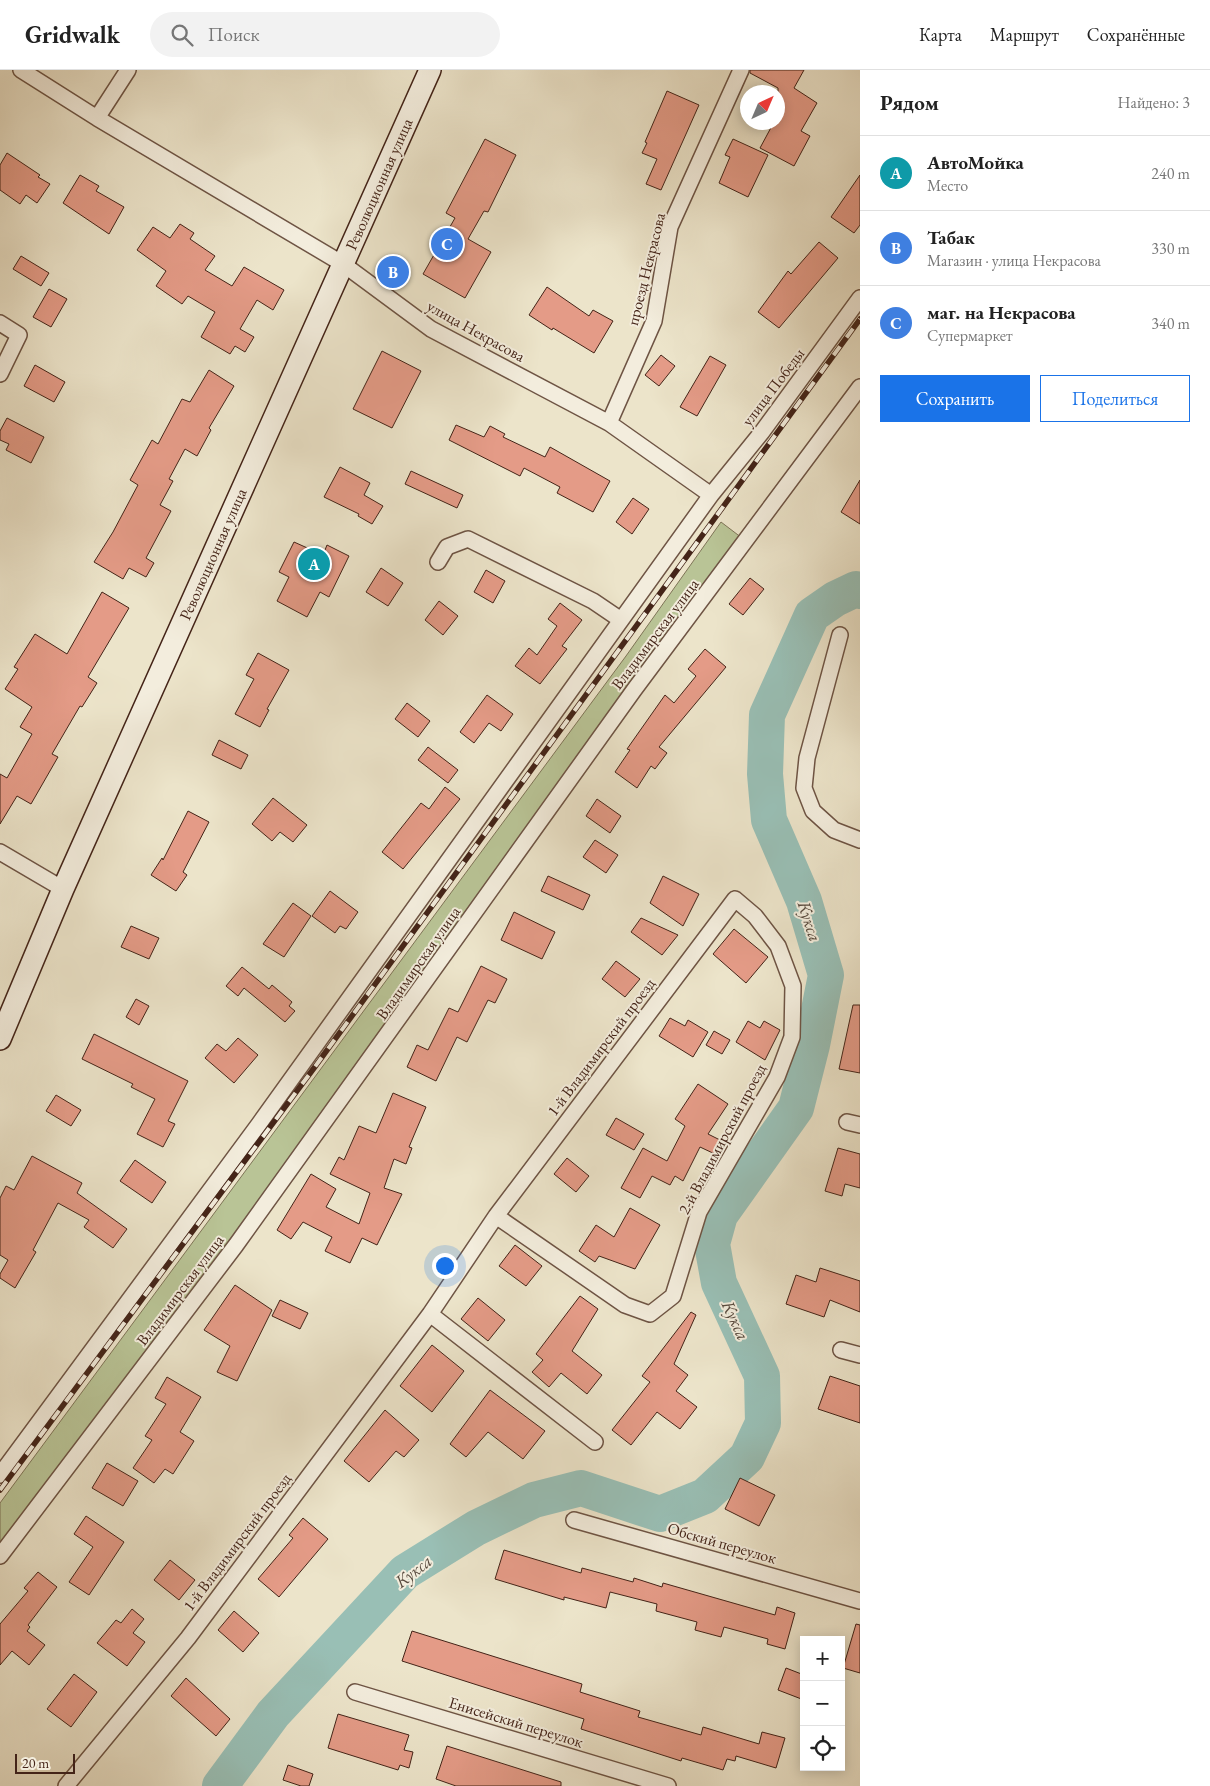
<!DOCTYPE html>
<html lang="ru">
<meta charset="utf-8">
<style>
:root{--surface:#fff;--page:#f2f2f2;--text:#222;--muted:#767676;--line:#e0e0e0;--accent:#1a73e8}
body{margin:0;font-family:"EB Garamond",serif;background:var(--page);color:var(--text)}
.controls{position:absolute;right:15px;bottom:15px;display:grid;overflow:hidden;border-radius:0px;box-shadow:0 2px 12px #0003}
.controls button{width:45px;height:45px;display:grid;place-items:center;padding:0;border:0;border-bottom:1px solid var(--line);background:var(--surface);color:var(--text);font:25px sans-serif}
.compass{position:absolute;left:740px;top:15px;width:45px;height:45px;border-radius:50%;background:var(--surface);box-shadow:0 2px 12px #0003;rotate:44deg}
.scale{position:absolute;left:15px;bottom:12px;width:60px;box-sizing:border-box;padding-left:5px;border:2px solid #442418;border-top:0;font-size:14px;line-height:18px;white-space:nowrap;color:#442418;-webkit-text-stroke:4px #f3eddd;paint-order:stroke}
.you{position:absolute;left:444px;top:1195px;width:18px;height:18px;margin:-12px;border:4px solid #fff;border-radius:50%;background:#1a73e8;box-shadow:0 0 0 8px #1a73e833}
.badge{display:grid;place-items:center;width:32px;height:32px;border-radius:50%;background:var(--accent);color:#fff;font-size:16px;font-weight:700}
.pin{position:absolute;translate:-50% -50%;border:2px solid #fff;box-shadow:0 1px 5px #0006}
.list{margin:0;padding:0;list-style:none}
h2{display:flex;justify-content:space-between;align-items:center;height:65px;margin:0;padding:0 20px;font-size:21px}
h2 small{font-size:16px;font-weight:400;color:var(--muted)}
.list li{display:grid;grid-template-columns:32px 1fr auto;gap:15px;align-items:center;box-sizing:border-box;height:75px;padding:0 20px;border-top:1px solid var(--line)}
.list b{display:block;font-size:19px;white-space:nowrap}
.list p{margin:0;font-size:16px;white-space:nowrap;color:var(--muted)}
.list em{font-size:16px;font-style:normal;color:var(--muted)}
.actions{display:flex;gap:10px;padding:15px 20px}
.actions a{flex:1;padding:11px 0;border:1px solid var(--accent);border-radius:0px;text-align:center;font-size:18px;color:var(--accent)}
.actions .main{background:var(--accent);color:#fff}
.icon{flex:none;width:28px;height:28px;fill:none;stroke:currentColor;stroke-width:2;stroke-linecap:round;stroke-linejoin:round}
.map{position:relative;flex:none;width:860px;height:1716px;overflow:hidden}
header{display:flex;align-items:center;gap:30px;box-sizing:border-box;height:70px;padding:0 25px;background:var(--surface);border-bottom:1px solid var(--line)}
header strong{font-size:24px}
nav{display:flex;gap:28px;margin-inline-start:auto;font-size:18px}
.search{width:350px;height:45px;background:var(--page);display:flex;align-items:center;gap:12px;box-sizing:border-box;padding:0 18px;border-radius:28px;color:var(--muted);font-size:19px}
main{display:flex}
aside{flex:1;background:var(--surface)}
.map>svg:first-child{display:block}
</style>
<header>
<strong>Gridwalk</strong>
<div class="search"><svg class="icon" aria-label="search" viewBox="0 0 24 24"><circle cx="10" cy="10" r="6"/><path d="M15 15l6 6"/></svg>Поиск</div>
<nav><a>Карта</a><a>Маршрут</a><a>Сохранённые</a></nav>
</header>
<main>
<div class="map">
<svg width="860" height="1716" viewBox="0 0 860 1716">
<rect width="100%" height="100%" fill="#ece4ca"/>
<filter id="stains"><feTurbulence type="fractalNoise" baseFrequency=".004" numOctaves="4"/><feColorMatrix values="0 0 0 0 .2 0 0 0 0 .09 0 0 0 0 .02 0 0 0 .5 -.17"/></filter>
<radialGradient id="worn" r=".72"><stop offset=".6" stop-color="#630" stop-opacity="0"/><stop offset="1" stop-color="#630" stop-opacity=".3"/></radialGradient>
<path fill="#b9c496" stroke="#7e7457" d="M721 452 742 468 254 1140 0 1474V1433L626 586Z"/>
<g fill="none" stroke-linecap="round" stroke-linejoin="round">
<path stroke="#99bfb5" stroke-width="36" d="M220 1716 273 1644 405 1502 476 1458 534 1430 581 1418 660 1444 705 1426 747 1387 763 1353 762 1306 719 1213 712 1174 720 1145 796 1038 812 975 826 905 804 831 769 750 765 704 767 645 812 545 835 529 856 519 860 521"/>
</g>
<path fill="#e49b87" stroke="#442418" d="M750 0H804L794 18 817 33 801 61 810 66 794 96 760 78 774 52H778V18L750 3Z
M667 21 699 35 661 120 646 114 657 89 642 83 647 73 645 72Z
M485 69 516 85 488 142 484 141 468 169 491 182 465 228 423 204 455 148 446 143Z
M733 69 768 85 748 127 719 113 730 87 725 85Z
M7 83 40 105 38 107 50 114 37 133 26 125 20 134 0 120V95Z
M80 105 99 116 96 121 124 137 109 164 63 133Z
M860 105V155L854 163 831 147Z
M180 154 194 163 190 169 215 186 205 200 232 216 244 197 284 220 273 240 257 230 240 259 254 267 245 282 235 276 230 284 201 267 215 242 188 226 182 234 156 216 166 201 137 180 153 157 170 168Z
M819 172 838 188 779 258 758 242 788 201 791 204Z
M21 186 49 203 41 216 13 199Z
M547 217 589 246 593 240 613 251 594 283 553 258 552 260 529 245Z
M49 219 67 229 51 257 33 247Z
M382 281 421 301 392 358 353 339Z
M661 285 675 296 659 316 645 305Z
M710 286 726 295 697 346 680 337Z
M35 295 65 312 54 332 24 316Z
M209 300 234 316 209 358 211 360 197 386 185 379 169 409 173 411 160 435 171 441 146 488 154 493 146 507 129 498 123 509 94 492 113 462 138 415 130 410 152 370 158 374 182 329 190 332Z
M7 348 44 367 31 393 6 380 9 374 0 370V361Z
M456 355 484 367 490 356 505 364 503 367 545 387 550 377 610 411 593 442 557 423 560 417 524 398 520 406 449 370Z
M340 397 370 413 364 425 383 436 372 454 358 446 359 444 324 427Z
M411 401 463 425 457 438 405 414Z
M860 410V454L841 442Z
M633 428 649 439 632 464 616 452Z
M294 472 323 485 327 475 349 486 329 527 320 522 307 547 277 531 289 507 279 502Z
M381 498 403 513 388 536 366 522Z
M486 500 505 511 493 533 474 522Z
M750 508 764 519 743 545 729 534Z
M102 522 129 538 88 607 97 613 82 637 80 636 52 684 58 687 31 734 17 726 0 754V704L7 708 32 664 20 657 32 637 5 619 18 599 14 597 35 564 67 584Z
M439 531 458 546 443 565 425 550Z
M560 533 582 550 562 576 567 579 540 614 515 596 529 578 537 585 557 556 548 549Z
M705 579 726 597 659 677 667 683 655 699 651 696 637 718 615 702 630 680 627 679 665 625 674 633 696 606 688 599Z
M258 583 289 600 267 639 269 640 260 657 235 644 254 609 246 605Z
M487 625 513 644 501 661 489 653 474 673 460 662Z
M407 633 430 651 418 667 395 649Z
M219 670 248 685 241 699 212 685Z
M428 677 458 700 448 713 418 690Z
M445 717 460 729 403 799 382 782 421 733 429 739Z
M273 728 307 755 293 772 280 762 272 771 252 754Z
M597 729 621 746 610 763 586 746Z
M188 741 209 752 183 802 187 805 176 821 151 805 162 788 163 790Z
M595 770 618 785 606 803 583 787Z
M548 806 590 825 583 840 541 821Z
M663 806 699 824 683 856 650 833Z
M330 821 358 842 346 859 340 856 335 863 312 846Z
M293 833 311 846 284 887 263 874Z
M514 842 555 862 542 889 501 870Z
M641 848 678 865 662 885 631 862Z
M131 856 159 868 149 889 121 877Z
M734 859 768 887 746 913 713 884Z
M616 891 640 909 625 927 602 909Z
M481 896 507 909 495 933 488 930 467 972 457 967 436 1011 407 997 417 975 428 980 449 938 458 942Z
M242 897 269 919 272 915 292 932 289 936 295 941 285 952 244 918 238 926 226 916Z
M136 929 149 936 139 955 126 947Z
M853 935H860V1003L839 999Z
M670 948 685 956 688 950 708 962 693 987 659 966Z
M748 951 760 958 764 951 780 960 765 990 736 972Z
M714 961 730 970 722 984 706 975Z
M94 964 188 1011 168 1051 175 1054 163 1077 137 1064 155 1029 131 1017 133 1014 82 989Z
M238 968 258 985 234 1013 205 988 217 974 226 981Z
M698 1014 728 1034 708 1064 724 1072 717 1085 700 1077 683 1111 675 1106 670 1115 652 1106 640 1128 621 1118 643 1078 667 1091 685 1056 675 1049Z
M393 1023 426 1037 409 1077 412 1078 406 1094 394 1089 384 1118 402 1124 377 1175 362 1168 350 1193 325 1181 332 1167 303 1152 291 1169 277 1160 311 1104 336 1119 326 1137 359 1154 370 1123 330 1104 339 1087 344 1090 359 1056 376 1063Z
M56 1025 81 1040 71 1056 46 1041Z
M616 1048 644 1064 634 1080 606 1065Z
M838 1078 860 1084V1118L845 1114 842 1126 825 1121Z
M32 1086 82 1113 77 1123 127 1159 113 1178 84 1157 89 1150 58 1133 33 1180 36 1182 15 1218 0 1208V1204L8 1190 0 1185V1128L6 1116 14 1120Z
M567 1088 589 1106 576 1122 554 1104Z
M135 1090 166 1112 152 1133 120 1111Z
M630 1138 660 1155 635 1199 599 1186 595 1192 579 1181 596 1155 614 1167Z
M515 1175 542 1196 526 1216 499 1196Z
M820 1198 860 1211V1242L830 1230 824 1247 786 1234 796 1205 816 1212Z
M235 1215 272 1240 237 1311 217 1302 230 1276 204 1260Z
M580 1226 598 1239 572 1281 602 1305 587 1324 561 1303 549 1317 532 1302 543 1290 536 1284Z
M478 1228 505 1250 488 1271 461 1249Z
M280 1230 308 1243 300 1259 272 1246Z
M691 1242 696 1245 674 1294 688 1305 676 1321 697 1337 680 1359 657 1342 631 1375 612 1360 650 1312 642 1306Z
M432 1275 464 1301 432 1342 400 1316Z
M830 1306 860 1316V1353L818 1339Z
M167 1307 201 1327 180 1362 194 1371 173 1404 165 1399 154 1413 133 1398 152 1370 145 1366 166 1334 155 1328Z
M490 1320 545 1361 523 1389 488 1362 466 1387 450 1374Z
M385 1340 419 1370 404 1387 396 1381 369 1412 344 1391Z
M107 1393 138 1411 123 1436 92 1418Z
M740 1408 775 1425 759 1456 725 1439Z
M86 1446 124 1472 89 1525 69 1512 93 1477 74 1464Z
M303 1448 328 1469 279 1527 258 1509 293 1468 289 1465Z
M504 1480 581 1503 582 1498 633 1512 634 1508 662 1517 663 1513 775 1545 777 1537 795 1543 785 1579 767 1574 768 1569 724 1557 721 1567 695 1560 697 1552 656 1541 657 1534 610 1522 606 1538 564 1527V1530L495 1509Z
M170 1490 195 1510 179 1530 154 1510Z
M38 1502 57 1517 28 1555 30 1557 27 1561 45 1575 29 1595 12 1581 0 1595V1554L28 1521 24 1518Z
M132 1539 144 1549 133 1563 145 1572 127 1596 97 1573 116 1550 121 1553Z
M234 1541 259 1563 243 1582 218 1560Z
M856 1554 860 1555V1603L843 1598Z
M412 1561 582 1614 580 1622 640 1641 638 1647 701 1665 703 1657 759 1674 762 1662 785 1668 776 1698 736 1686 735 1691 727 1689 723 1700 682 1688 681 1691 581 1659 584 1649 402 1591Z
M786 1598 804 1605V1630L778 1620Z
M74 1604 97 1622 71 1657 47 1639Z
M186 1608 230 1649 216 1666 171 1626Z
M338 1644 409 1665 404 1680 413 1682 409 1698 400 1695 398 1700 328 1678Z
M447 1676 561 1712V1716H456L436 1709Z
M288 1695 313 1704 309 1716H301L283 1710Z"/>
<g fill="none" stroke-linecap="round" stroke-linejoin="round">
<g stroke="#6e5444" stroke-width="18">
<path id="street" d="M21 0 97 48 343 194 431 259 609 353 711 425
M97 48 128 0
M0 253 19 265 0 304
M609 353 654 251 670 157 741 0
M438 492 447 477 468 469 593 531 621 550
M840 565 807 688 804 718 813 741 834 760 860 770
M0 782 63 819
M847 1052 860 1055
M430 1244 595 1372
M841 1280 860 1285
M0 1405 259 1054 711 425 762 362 860 228
M574 1450 860 1531
M0 1486 236 1175 634 620 860 317
M355 1622 668 1716
M66 1716 188 1568 430 1244 496 1146 735 829 755 846 778 876 793 916 792 967 777 1007 699 1142 673 1226 650 1244 625 1235 496 1146"/>
</g>
<g stroke="#442418" stroke-width="24">
<path id="secondary" d="M0 969 63 819 430 0"/>
</g>
<use href="#street" stroke="#f3eddd" stroke-width="15"/>
<use href="#secondary" stroke="#f3eddd" stroke-width="21"/>
<g stroke="#442418" stroke-width="5.5">
<path id="rail" d="M0 1420 314 998 860 249"/>
</g>
<use href="#rail" stroke="#f3eddd" stroke-width="4" stroke-dasharray="11" stroke-linecap="butt"/>
</g>
<g text-anchor="middle" dominant-baseline="central" stroke-width="4" stroke-linejoin="round" paint-order="stroke">
<g font-size="16" fill="#442418" stroke="#f3eddd">
<text transform="translate(379 114) rotate(-66)">Революционная улица</text>
<text transform="translate(646 199) rotate(-76)">проезд Некрасова</text>
<text transform="translate(476 261) rotate(29)">улица Некрасова</text>
<text transform="translate(773 317) rotate(-53)">улица Победы</text>
<text transform="translate(213 484) rotate(-66)">Революционная улица</text>
<text transform="translate(655 564) rotate(-53)">Владимирская улица</text>
<text transform="translate(418 893) rotate(-55)">Владимирская улица</text>
<text transform="translate(601 977) rotate(-53)">1-й Владимирский проезд</text>
<text transform="translate(722 1069) rotate(-62)">2-й Владимирский проезд</text>
<text transform="translate(180 1220) rotate(-53)">Владимирская улица</text>
<text transform="translate(237 1472) rotate(-53)">1-й Владимирский проезд</text>
<text transform="translate(722 1473) rotate(16)">Обский переулок</text>
<text transform="translate(516 1652) rotate(17)">Енисейский переулок</text>
</g>
<g font-size="18" font-style="italic" fill="#594b3f" stroke="#f3eddd">
<text transform="translate(810 851) rotate(72)">Кукса</text>
<text transform="translate(736 1250) rotate(65)">Кукса</text>
<text transform="translate(413 1501) rotate(-38)">Кукса</text>
</g>
</g>
<rect width="100%" height="100%" filter="url(#stains)"/>
<rect width="100%" height="100%" fill="url(#worn)"/>
</svg>
<div class="controls">
<button>+</button>
<button>−</button>
<button><svg class="icon" aria-label="locate" viewBox="0 0 24 24"><circle cx="12" cy="12" r="6"/><path d="M12 2v4M12 18v4M2 12h4M18 12h4"/></svg></button>
</div>
<svg class="compass" viewBox="-18 -18 36 36"><path d="M0-13l5 13h-10z" fill="#e53935"/><path d="M0 13l5-13h-10z" fill="#767676"/></svg>
<div class="scale">20 m</div>
<div class="you"></div>
<div class="pin badge" style="left:314px;top:494px;background:#0f9aa8">A</div>
<div class="pin badge" style="left:393px;top:202px;background:#3f7fe0">B</div>
<div class="pin badge" style="left:447px;top:174px;background:#3f7fe0">C</div>
</div>
<aside>
<h2>Рядом<small>Найдено: 3</small></h2>
<ul class="list">
<li><span class="badge" style="background:#0f9aa8">A</span><div><b>АвтоМойка</b><p>Место</p></div><em>240 m</em></li>
<li><span class="badge" style="background:#3f7fe0">B</span><div><b>Табак</b><p>Магазин · улица Некрасова</p></div><em>330 m</em></li>
<li><span class="badge" style="background:#3f7fe0">C</span><div><b>маг. на Некрасова</b><p>Супермаркет</p></div><em>340 m</em></li>
</ul>
<div class="actions"><a class="main">Сохранить</a><a>Поделиться</a></div>
</aside>
</main>
